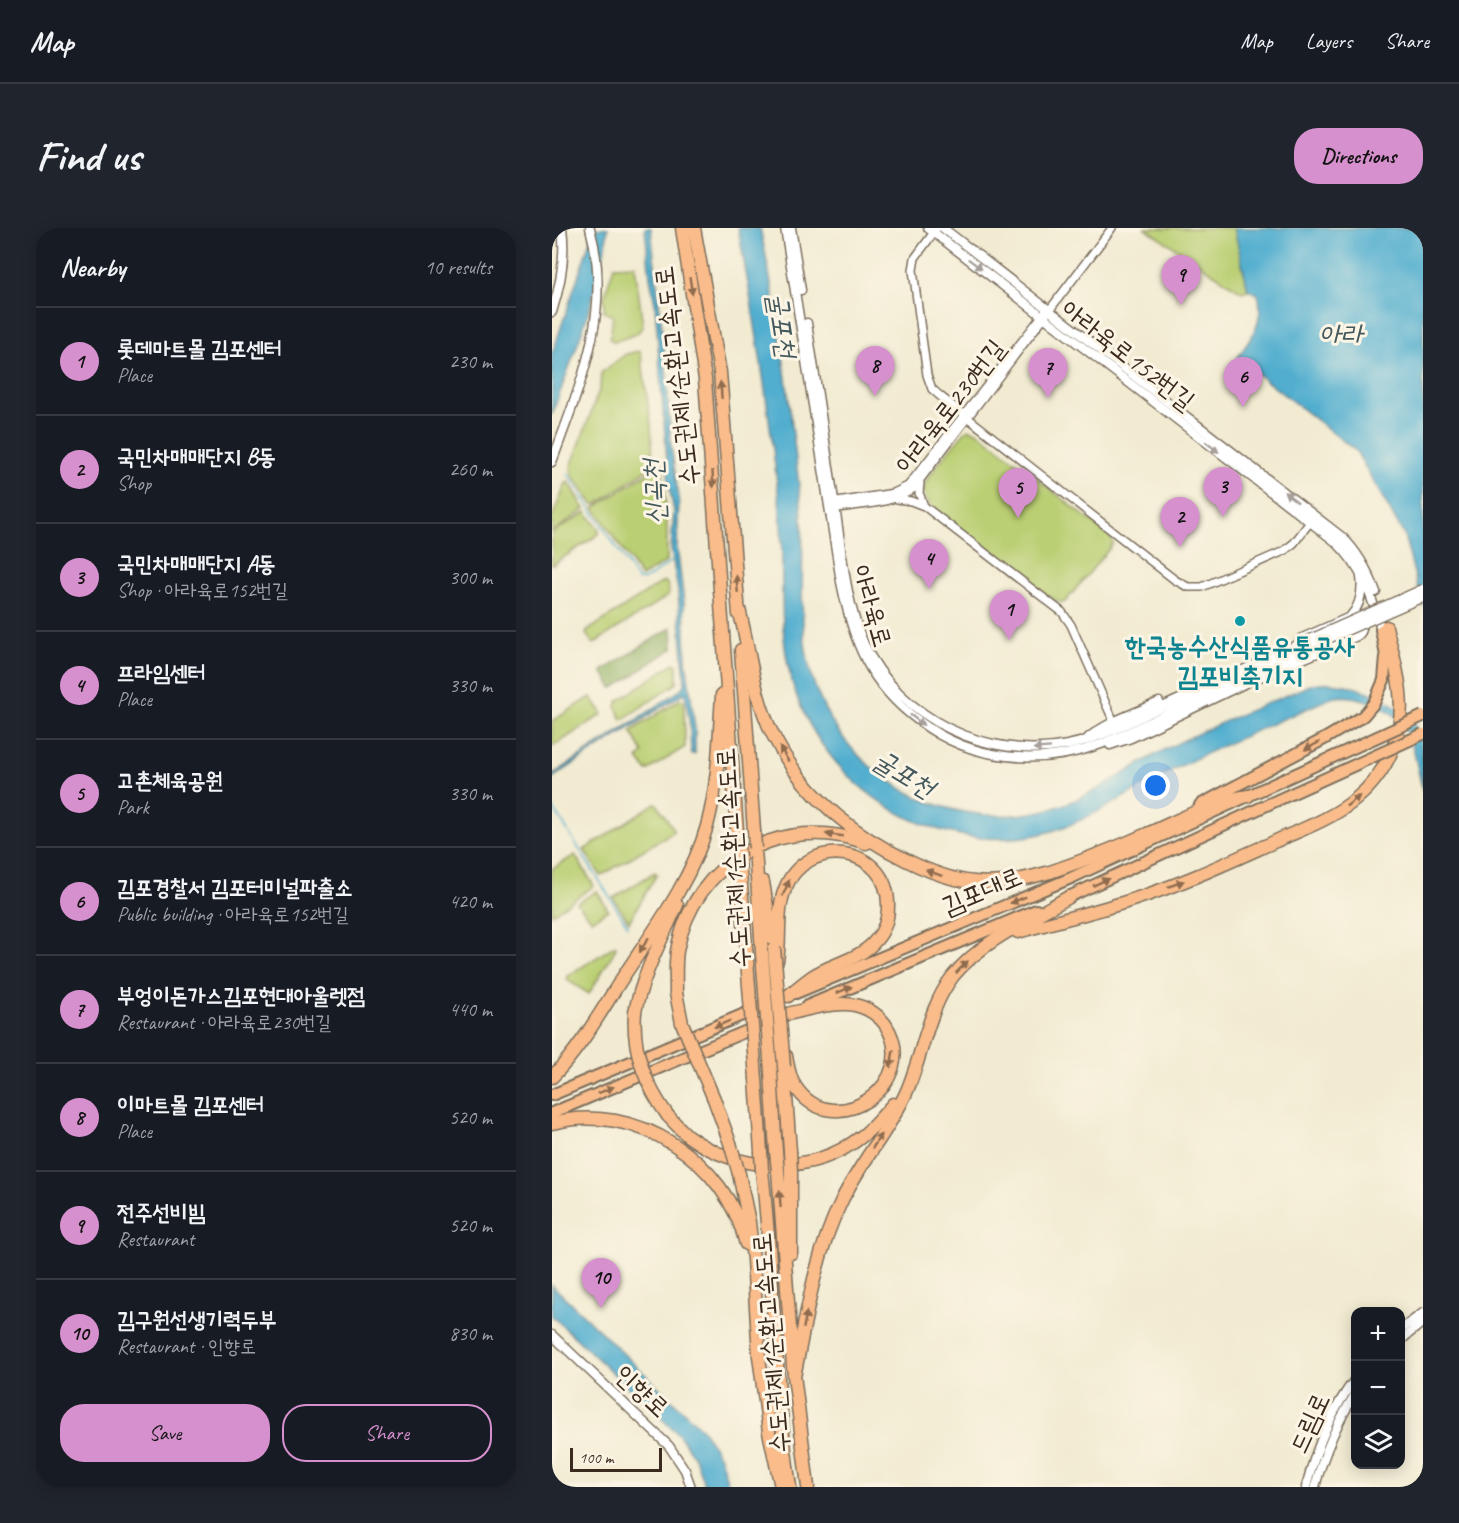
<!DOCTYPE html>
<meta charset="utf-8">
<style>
:root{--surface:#171b24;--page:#20242c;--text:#f1f3f6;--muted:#9ea1a6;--line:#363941;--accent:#d690ce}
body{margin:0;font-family:Caveat,"Poor Story",sans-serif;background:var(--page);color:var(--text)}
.controls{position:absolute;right:18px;bottom:18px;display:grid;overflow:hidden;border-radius:12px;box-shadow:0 3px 15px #0003}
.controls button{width:54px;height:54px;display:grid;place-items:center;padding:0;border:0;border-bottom:2px solid var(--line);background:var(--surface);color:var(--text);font:30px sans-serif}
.scale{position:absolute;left:18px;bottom:15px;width:92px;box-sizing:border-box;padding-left:6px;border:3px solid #3b2a1e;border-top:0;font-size:16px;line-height:21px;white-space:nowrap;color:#3b2a1e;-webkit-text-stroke:4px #fcf5e5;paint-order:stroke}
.you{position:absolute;left:604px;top:558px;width:21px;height:21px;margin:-15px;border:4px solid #fff;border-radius:50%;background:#1a73e8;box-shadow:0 0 0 9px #1a73e833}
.badge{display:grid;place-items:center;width:39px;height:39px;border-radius:50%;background:var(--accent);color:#111;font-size:20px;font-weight:700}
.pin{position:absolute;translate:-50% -50px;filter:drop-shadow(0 2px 3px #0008)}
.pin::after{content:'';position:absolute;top:32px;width:21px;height:18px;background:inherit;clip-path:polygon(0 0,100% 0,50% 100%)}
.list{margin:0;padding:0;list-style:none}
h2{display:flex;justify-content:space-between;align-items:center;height:78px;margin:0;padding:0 24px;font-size:26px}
h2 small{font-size:20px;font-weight:400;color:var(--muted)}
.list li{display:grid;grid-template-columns:39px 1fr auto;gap:18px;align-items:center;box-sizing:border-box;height:108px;padding:0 24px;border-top:2px solid var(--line)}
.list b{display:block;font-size:22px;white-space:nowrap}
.list p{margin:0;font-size:20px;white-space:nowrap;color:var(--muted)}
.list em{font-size:20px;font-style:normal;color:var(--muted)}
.actions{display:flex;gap:12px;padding:18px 24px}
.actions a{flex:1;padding:14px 0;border:2px solid var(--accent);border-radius:24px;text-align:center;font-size:21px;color:var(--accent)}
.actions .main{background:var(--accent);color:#111}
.icon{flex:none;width:33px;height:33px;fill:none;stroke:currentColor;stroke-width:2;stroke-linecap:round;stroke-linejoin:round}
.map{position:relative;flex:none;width:871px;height:1259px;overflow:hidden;border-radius:24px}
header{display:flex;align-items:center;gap:36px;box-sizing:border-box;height:84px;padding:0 30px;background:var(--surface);border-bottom:2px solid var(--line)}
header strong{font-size:28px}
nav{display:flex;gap:33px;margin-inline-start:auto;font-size:21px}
.intro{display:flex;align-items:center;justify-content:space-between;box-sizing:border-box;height:144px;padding:0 36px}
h1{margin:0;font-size:42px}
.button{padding:15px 27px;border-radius:24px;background:var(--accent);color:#111;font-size:21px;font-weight:700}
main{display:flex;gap:36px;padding:0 36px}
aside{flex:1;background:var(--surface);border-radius:24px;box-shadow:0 3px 15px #0003}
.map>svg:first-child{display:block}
</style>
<header>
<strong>Map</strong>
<nav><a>Map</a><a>Layers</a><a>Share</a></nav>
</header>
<div class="intro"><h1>Find us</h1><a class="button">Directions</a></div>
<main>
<aside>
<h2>Nearby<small>10 results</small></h2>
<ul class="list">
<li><span class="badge">1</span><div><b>롯데마트몰 김포센터</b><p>Place</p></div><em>230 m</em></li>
<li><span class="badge">2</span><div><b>국민차매매단지 B동</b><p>Shop</p></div><em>260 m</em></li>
<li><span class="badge">3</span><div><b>국민차매매단지 A동</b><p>Shop · 아라육로152번길</p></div><em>300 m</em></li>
<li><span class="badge">4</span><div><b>프라임센터</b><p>Place</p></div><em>330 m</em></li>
<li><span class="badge">5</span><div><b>고촌체육공원</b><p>Park</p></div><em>330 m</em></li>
<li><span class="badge">6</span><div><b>김포경찰서 김포터미널파출소</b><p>Public building · 아라육로152번길</p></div><em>420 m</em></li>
<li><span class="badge">7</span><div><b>부엉이돈가스김포현대아울렛점</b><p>Restaurant · 아라육로230번길</p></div><em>440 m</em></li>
<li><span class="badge">8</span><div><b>이마트몰 김포센터</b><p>Place</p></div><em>520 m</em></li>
<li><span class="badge">9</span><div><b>전주선비빔</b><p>Restaurant</p></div><em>520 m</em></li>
<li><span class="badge">10</span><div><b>김구원선생기력두부</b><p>Restaurant · 인향로</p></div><em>830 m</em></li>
</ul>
<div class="actions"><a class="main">Save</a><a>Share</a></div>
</aside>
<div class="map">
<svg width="871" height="1259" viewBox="0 0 871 1259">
<rect width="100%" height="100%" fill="#fcf5e5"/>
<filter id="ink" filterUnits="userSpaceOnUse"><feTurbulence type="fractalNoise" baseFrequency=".0167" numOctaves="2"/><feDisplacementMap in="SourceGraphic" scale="12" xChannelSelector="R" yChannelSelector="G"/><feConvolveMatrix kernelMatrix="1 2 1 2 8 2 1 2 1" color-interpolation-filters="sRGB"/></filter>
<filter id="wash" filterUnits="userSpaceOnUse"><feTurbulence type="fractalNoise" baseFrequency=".008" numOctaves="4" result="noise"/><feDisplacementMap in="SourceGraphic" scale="24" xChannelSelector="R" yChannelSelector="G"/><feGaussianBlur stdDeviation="1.35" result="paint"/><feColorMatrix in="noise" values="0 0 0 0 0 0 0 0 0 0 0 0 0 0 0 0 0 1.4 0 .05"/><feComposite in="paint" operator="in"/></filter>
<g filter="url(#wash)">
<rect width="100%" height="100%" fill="#f2ebd2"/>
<path fill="#bacf73" stroke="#7a7c48" stroke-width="1.5" d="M593 0H682L696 62 690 64 682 59Z
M83 37 91 99 84 106 62 114 58 111 61 88 52 84V69L62 38Z
M87 123 89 126 99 196 101 237 45 276H41L20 247 19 239 48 160 49 145 74 126Z
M416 201 426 204 559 309 561 315 557 321 513 374H506L499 370 381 279C375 274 370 267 372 258 374 250 408 207 416 201Z
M110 235 115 288V331L114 334 89 349 42 280Z
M17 254 33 281 0 304V290L14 255Z
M34 284 47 302V306L0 337V305Z
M112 353C116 354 118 364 116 368L41 416 34 406 35 403Z
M122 435 125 437V455L70 492 64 479 66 473Z
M39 469 51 486 0 519V493Z
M129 471 132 473 133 519 95 543 86 531 91 525 79 503Z
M103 575 105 576 121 600V604L49 648 32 622Z
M23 627 42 658 0 686V641Z
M103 644 105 646 102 651 77 694 61 670Z
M45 663 56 682 40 692 25 675Z
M62 718H64L63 722 37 766 15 752 16 748Z"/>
<path fill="#93b265" stroke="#676e42" stroke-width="1.5" d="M120 399 121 420 62 460H60L50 443Z"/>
<path fill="#51aecf" stroke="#466c76" stroke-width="1.5" d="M40 0H56C48 64 21 127 0 187V126L37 16Z
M93 0H99L114 139 119 217 127 273 125 319 132 374 134 432 143 500V526H139L138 498 133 464 0 550V547L80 495 127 463 133 456 126 363 119 321 122 283 117 259 103 76 98 49Z
M186 0H208C228 91 239 183 249 276 254 327 245 381 256 433 277 538 386 606 490 583 536 573 572 543 612 522 660 497 711 477 761 456 795 449 856 474 868 508 871 525 871 546 871 564 866 543 863 520 853 501 841 478 800 463 776 471 724 495 671 516 621 542 578 563 540 593 493 605 377 633 259 552 236 437 225 383 234 326 227 272 217 181 203 90 186 0Z
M682 0H871V379L852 307 804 223 685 130C700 110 713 93 706 66L696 62Z
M0 1057 151 1202 168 1229 177 1259H153L143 1230 127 1207 0 1088Z"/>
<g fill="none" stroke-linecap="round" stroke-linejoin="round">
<path stroke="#51aecf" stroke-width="1.5" d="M16 246 86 352H93L120 333
M0 578 76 698"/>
</g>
</g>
<g filter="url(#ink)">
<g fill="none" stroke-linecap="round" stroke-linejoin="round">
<g stroke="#7b6e5d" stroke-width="10">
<path id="minor" d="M385 0 363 30 361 42 375 147 380 161 388 168 623 352 636 359H650L732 323 742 315 758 294
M368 255 367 265 372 278
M345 271 359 273 372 278 510 384 519 397 562 494
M279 275 342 265 356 258 493 84
M280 281C306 276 339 277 361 261L560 0"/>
</g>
<g stroke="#7b6e5d" stroke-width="11">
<path id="tertiary" d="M233 0 289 354C301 414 317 456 367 493 419 533 488 539 549 516 575 506 601 492 627 480 671 459 716 439 760 418
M239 0 249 62
M376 0 784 314C810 339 820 368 829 402
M391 0 790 309C806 324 816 343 824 364
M0 84C9 56 14 29 10 0
M255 95C265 161 275 227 285 292 291 333 295 378 312 416 348 491 435 533 516 517 549 510 578 494 608 480 658 457 707 435 756 412
M0 234C28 157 61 83 38 0
M748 411 798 389C808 378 811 364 809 349
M536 510C556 493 584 485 607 474
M558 517 579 510 696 454 805 408C812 403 811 397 806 391
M848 1102 871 1085
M0 1107 117 1218 133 1242 139 1259
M848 1113 871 1094
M754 1259C764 1220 779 1182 804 1150
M763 1259C772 1225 784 1195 804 1165"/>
</g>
<g stroke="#7b6e5d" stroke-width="14">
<path id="primary" d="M648 577 774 510 811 488 822 475 832 452 834 428 829 402
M510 672 717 576
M244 765 519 650 711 561
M255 778 484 682
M0 867 221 774
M0 885 235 786"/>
</g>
<g stroke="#7b6e5d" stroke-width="15">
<path id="motorway" d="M130 0 153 151 186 616
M142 0 168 144 187 387
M187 381C198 423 201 467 221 507 249 564 297 604 354 632 376 643 398 652 422 654 448 657 473 651 498 644 530 633 564 620 595 606 628 592 660 573 696 568
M189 422 202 603
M203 620 210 725
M187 630 195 732
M211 654 220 710
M466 704C504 693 543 684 580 672 630 656 677 634 724 613 751 601 781 590 804 571 823 555 837 534 844 511 856 474 843 435 834 399
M225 733C229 709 224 684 233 661 254 606 338 617 336 679 336 691 332 703 324 712 308 732 281 735 261 748 252 754 244 761 236 768
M124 765C124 751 123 737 125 723 141 634 230 584 314 615
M83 784C91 745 109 713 125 677
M234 828C236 838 237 849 243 858 281 918 372 854 333 796 324 784 309 776 293 776 274 775 254 782 235 786
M232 841 238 923
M219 844 224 924
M0 849C29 820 49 783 71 749 102 702 140 652 155 598 167 554 167 511 170 467
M204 851 209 924
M162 871 178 915
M116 888C123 895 129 902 136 908 187 945 259 948 309 909 321 900 331 888 341 876
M0 895C84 873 175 933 194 1016
M210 943C222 1048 222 1154 238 1259
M226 943 241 1139 256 1259
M239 943V1025
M187 946 197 994 201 1032 207 1128 217 1204 229 1259
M242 1149C254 1090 262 1029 289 974 307 936 336 904 354 865 371 827 375 782 401 748 431 712 477 692 517 669"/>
</g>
<use href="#minor" stroke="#fff" stroke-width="7"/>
<use href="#tertiary" stroke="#fff" stroke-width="8"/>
<use href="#primary" stroke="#f9bc8a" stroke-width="10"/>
<use href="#motorway" stroke="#f9bc8a" stroke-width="12"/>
<g stroke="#7b6e5d" stroke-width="11" stroke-linecap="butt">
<path id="tertiary-bridge" d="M756 412 871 361
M760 418 871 369"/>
</g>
<g stroke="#7b6e5d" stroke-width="14" stroke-linecap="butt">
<path id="primary-bridge" d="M711 561 871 488
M717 576 871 506"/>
</g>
<g stroke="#7b6e5d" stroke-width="15" stroke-linecap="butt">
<path id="motorway-bridge" d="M202 603 203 620
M186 616 187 630
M222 720 232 839
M210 725 219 844
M195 732 204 851
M124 765 130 795 162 871
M83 784C80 822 94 858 116 888
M178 915 187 946
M238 923 239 943
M209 924 210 943
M224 924 226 943"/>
</g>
<use href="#tertiary-bridge" stroke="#fff" stroke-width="8"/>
<use href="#primary-bridge" stroke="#f9bc8a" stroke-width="10"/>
<use href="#motorway-bridge" stroke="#f9bc8a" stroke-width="12"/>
</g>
<defs><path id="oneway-solid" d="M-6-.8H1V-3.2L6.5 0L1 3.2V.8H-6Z" transform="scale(1.5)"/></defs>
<g fill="#a79f9a">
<use href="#oneway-solid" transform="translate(423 36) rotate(37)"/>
<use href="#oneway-solid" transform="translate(660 219) rotate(38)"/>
<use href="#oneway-solid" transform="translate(739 269) rotate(-142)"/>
<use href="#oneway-solid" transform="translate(365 492) rotate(38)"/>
<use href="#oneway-solid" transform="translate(490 520) rotate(176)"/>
</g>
<g fill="#906c4f">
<use href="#oneway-solid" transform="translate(139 58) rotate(81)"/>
<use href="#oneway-solid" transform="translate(169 162) rotate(-95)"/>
<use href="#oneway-solid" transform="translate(161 251) rotate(86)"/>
<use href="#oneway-solid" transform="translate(185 356) rotate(-95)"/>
<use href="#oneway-solid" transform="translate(760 518) rotate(152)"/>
<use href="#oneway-solid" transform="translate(232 526) rotate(-121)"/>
<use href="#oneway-solid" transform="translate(801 573) rotate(-38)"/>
<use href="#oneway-solid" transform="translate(282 607) rotate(-172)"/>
<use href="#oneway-solid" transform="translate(382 645) rotate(-159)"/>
<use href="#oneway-solid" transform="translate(549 654) rotate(-25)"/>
<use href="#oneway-solid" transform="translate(624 656) rotate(-21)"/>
<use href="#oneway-solid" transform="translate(234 660) rotate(-67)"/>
<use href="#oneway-solid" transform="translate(466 672) rotate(157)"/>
<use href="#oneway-solid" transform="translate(92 717) rotate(122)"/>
<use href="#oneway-solid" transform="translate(410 739) rotate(-45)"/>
<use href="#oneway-solid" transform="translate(292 762) rotate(-23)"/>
<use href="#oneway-solid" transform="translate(170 796) rotate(157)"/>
<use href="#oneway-solid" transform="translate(340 831) rotate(99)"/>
<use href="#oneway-solid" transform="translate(54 862) rotate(-23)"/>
<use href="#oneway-solid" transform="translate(325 913) rotate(-57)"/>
<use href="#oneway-solid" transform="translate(228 971) rotate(-94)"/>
<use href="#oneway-solid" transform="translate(253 1092) rotate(-79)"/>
</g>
</g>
<circle fill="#0f9aa8" stroke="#fcf5e5" stroke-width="2" cx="688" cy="393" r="6"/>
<g text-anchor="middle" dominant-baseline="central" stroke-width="6" stroke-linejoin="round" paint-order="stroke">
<g font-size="26" fill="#3b2a1e" stroke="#fcf5e5">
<text transform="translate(576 127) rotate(38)">아라육로152번길</text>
<text transform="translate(125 148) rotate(-97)">수도권제1순환고속도로</text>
<text transform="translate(398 178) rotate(-52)">아라육로230번길</text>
<text transform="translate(320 378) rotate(74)">아라육로</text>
<text transform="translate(181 630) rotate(-94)">수도권제1순환고속도로</text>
<text transform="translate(430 663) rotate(-23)">김포대로</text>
<text transform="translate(219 1115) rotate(-95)">수도권제1순환고속도로</text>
<text transform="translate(90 1163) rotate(43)">인향로</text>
<text transform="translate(757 1195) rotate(-65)">드림로</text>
</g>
<g font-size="26" font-weight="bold" fill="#0d838f" stroke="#fcf5e5">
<text x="688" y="418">한국농수산식품유통공사<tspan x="688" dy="30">김포비축기지</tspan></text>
</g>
<g font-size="27" font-style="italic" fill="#43585c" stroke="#fcf5e5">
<text transform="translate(230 97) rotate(81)">굴포천</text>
<text x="789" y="106">아라</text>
<text transform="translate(102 264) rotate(-93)">신곡천</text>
<text transform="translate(352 546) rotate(31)">굴포천</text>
</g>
</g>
</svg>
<div class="controls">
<button>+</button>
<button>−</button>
<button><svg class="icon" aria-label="layers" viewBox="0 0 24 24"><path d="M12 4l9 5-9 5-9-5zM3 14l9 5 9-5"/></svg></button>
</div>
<div class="scale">100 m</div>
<div class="you"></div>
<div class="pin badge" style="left:457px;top:412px">1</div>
<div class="pin badge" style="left:628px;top:319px">2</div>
<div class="pin badge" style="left:671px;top:289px">3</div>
<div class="pin badge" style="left:377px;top:361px">4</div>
<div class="pin badge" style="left:466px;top:290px">5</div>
<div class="pin badge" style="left:691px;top:179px">6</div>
<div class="pin badge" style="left:496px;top:170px">7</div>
<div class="pin badge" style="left:323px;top:168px">8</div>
<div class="pin badge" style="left:629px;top:77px">9</div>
<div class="pin badge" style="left:49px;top:1080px">10</div>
</div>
</main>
